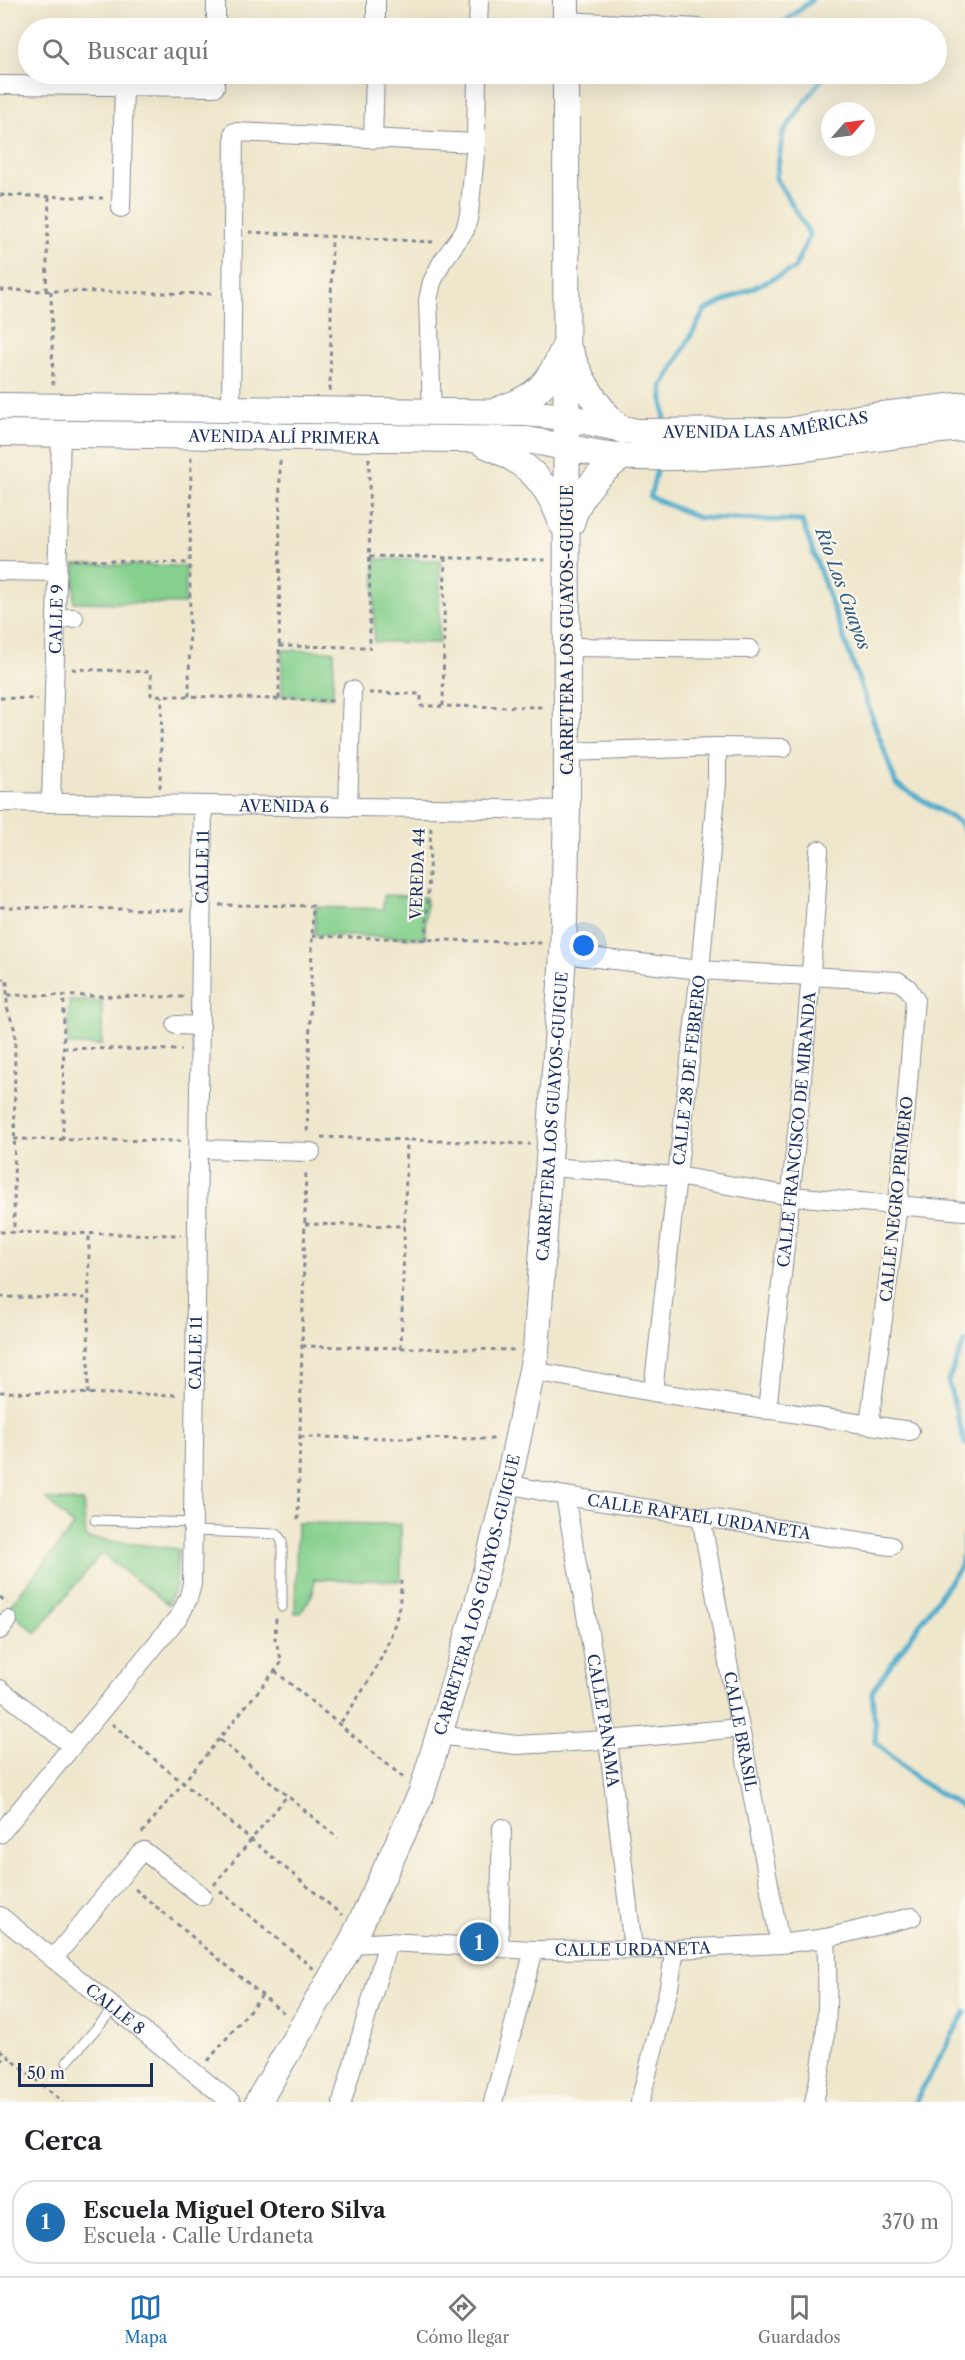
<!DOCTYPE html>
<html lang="es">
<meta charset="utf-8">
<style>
:root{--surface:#fff;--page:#f2f2f2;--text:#202124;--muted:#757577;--line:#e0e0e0;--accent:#1f6fb2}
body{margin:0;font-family:"Libre Caslon Text",serif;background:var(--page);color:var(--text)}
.compass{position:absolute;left:821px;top:102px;width:54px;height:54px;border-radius:50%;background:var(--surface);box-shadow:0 6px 24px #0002;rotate:62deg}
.scale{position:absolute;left:18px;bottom:15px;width:135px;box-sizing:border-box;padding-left:6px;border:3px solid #1b2f5e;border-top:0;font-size:16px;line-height:21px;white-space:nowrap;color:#1b2f5e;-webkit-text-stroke:4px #fbf7ec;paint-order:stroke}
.you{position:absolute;left:584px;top:946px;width:21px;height:21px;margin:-15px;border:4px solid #fff;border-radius:50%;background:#1a73e8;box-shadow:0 0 0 9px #1a73e833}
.badge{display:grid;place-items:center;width:39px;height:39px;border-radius:50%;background:var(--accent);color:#fff;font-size:20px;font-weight:700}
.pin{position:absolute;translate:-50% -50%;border:3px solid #fff;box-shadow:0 2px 6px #0006}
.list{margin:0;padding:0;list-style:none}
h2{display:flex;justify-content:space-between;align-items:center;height:78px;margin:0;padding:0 24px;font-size:26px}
h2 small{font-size:20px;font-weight:400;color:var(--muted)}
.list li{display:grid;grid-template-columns:39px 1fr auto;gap:18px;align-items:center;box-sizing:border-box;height:84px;margin:0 12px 12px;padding:0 12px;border:2px solid var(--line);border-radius:24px}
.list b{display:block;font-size:22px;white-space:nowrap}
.list p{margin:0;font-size:20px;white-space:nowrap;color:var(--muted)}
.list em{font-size:20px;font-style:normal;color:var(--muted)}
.icon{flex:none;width:33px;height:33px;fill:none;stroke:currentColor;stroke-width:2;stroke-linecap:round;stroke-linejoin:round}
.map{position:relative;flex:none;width:965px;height:2102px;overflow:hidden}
.search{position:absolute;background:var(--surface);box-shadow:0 6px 24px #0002;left:18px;right:18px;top:18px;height:66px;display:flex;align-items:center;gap:15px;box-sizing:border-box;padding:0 21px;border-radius:33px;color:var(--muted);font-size:22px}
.sheet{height:174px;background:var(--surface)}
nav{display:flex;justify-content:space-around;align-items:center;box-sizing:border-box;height:84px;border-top:2px solid var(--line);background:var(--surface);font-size:16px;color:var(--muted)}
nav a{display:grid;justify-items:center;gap:3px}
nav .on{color:var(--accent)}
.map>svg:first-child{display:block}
</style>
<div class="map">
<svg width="965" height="2102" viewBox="0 0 965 2102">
<rect width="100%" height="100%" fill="#fbf7ec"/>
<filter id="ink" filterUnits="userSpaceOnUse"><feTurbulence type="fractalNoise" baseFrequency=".0167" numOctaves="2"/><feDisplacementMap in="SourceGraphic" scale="12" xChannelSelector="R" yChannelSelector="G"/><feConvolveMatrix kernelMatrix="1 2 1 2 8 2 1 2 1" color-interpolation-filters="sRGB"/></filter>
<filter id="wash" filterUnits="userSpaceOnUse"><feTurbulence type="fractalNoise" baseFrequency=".008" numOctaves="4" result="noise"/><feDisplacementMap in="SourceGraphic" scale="24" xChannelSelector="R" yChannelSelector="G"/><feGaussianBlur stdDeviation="1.35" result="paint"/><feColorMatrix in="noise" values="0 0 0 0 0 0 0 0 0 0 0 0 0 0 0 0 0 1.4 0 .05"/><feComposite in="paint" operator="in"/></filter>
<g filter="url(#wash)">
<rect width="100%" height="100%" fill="#efe7cc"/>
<path fill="#85d08d" stroke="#508076" stroke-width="1.5" d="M375 559 440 560 439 643 374 642Z
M75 564 186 566 185 604 74 602Z
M282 650 334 651 333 697 282 696Z
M384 895 426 897 425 938 315 935V907L383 909Z
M69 1001H102V1045H68Z
M46 1499 83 1502 86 1538 178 1549 176 1585 168 1604 101 1554 36 1633 7 1609 74 1526Z
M297 1523 401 1524V1581L314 1579 313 1593 301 1613H295Z"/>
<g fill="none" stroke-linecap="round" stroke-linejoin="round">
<path stroke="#4eaccc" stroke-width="5" d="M789 28 783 23 812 0
M665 423 662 388 705 310 794 269 810 235 776 178 783 133 825 74
M658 465 650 497 699 518 802 521 896 784 959 822 965 832
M965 1341 948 1381 965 1444
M965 1536 961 1566 872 1691 876 1743 920 1781 965 1809
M915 2102 965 2012"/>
</g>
</g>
<g filter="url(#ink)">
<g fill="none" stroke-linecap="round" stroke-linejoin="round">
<g stroke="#858b95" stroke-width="11">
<path id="lane" d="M95 1520 194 1523
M194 1531 277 1534 282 1541V1607
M67 2062 114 2008"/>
</g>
<g stroke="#858b95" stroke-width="20">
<g id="street">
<path d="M566 21 699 28"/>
<path d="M216 28V0"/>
<path d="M376 28V0"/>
<path d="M478 28 479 0"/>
<path d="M0 85 215 87V74"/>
<path d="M373 139 375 74"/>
<path d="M121 208 124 86"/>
<path d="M231 410 234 132 476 143"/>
<path d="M432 412 428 300 432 282 442 262 465 230 469 215 476 143 477 74"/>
<path d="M0 571 57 572"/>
<path d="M56 618H74"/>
<path d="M567 647 750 649"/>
<path d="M567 752 717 747 783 748"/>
<path id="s1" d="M0 802 567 810"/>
<path id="s2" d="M51 803 61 434"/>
<path d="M348 807 352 690"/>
<path d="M563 954 700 970 898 981 908 988 915 999 898 1204 869 1425"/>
<path d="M176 1025 201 1026"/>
<path d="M199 1149 311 1152"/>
<path d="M548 1167 677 1176 791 1196 965 1211"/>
<path d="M533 1371 653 1392 910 1431"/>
<path id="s3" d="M653 1392 700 970 717 783V747"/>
<path id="s4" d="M767 1410C788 1223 809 1037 819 850"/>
<path id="s5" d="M508 1484 565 1496 891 1546"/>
<path id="s6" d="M565 1496 608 1740 633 1948"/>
<path id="s7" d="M701 1517 780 1944"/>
<path d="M0 1630 8 1620"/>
<path d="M0 1689 72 1746"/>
<path d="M439 1735 516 1745 608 1740 740 1728"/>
<path id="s8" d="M0 1834 180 1615 188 1599 192 1584 203 805"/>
<path id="s9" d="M0 1916 231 2102"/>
<path id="s10" d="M351 1944 388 1942 534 1950 675 1949 780 1944 826 1938 912 1917"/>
<path d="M499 1948 502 1828"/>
<path d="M53 1959 140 1853 144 1851 202 1896"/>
<path d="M342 2102 388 1942"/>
<path d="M493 2102 534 1950"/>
<path d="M640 2102 669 1987 675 1949"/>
<path d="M814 2102C828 2044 829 1997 826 1938"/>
</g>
</g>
<g stroke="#858b95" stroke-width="28">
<g id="secondary">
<path d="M566 0V28"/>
<path d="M571 354C582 383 598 409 622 430"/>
<path id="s11" d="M0 406 526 413 566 417 637 432 789 431 858 418 965 405"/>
<path d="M498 410C537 397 548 385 564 348"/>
<path id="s12" d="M0 433 527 440C565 446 601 457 639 457 697 458 755 454 812 447 863 441 913 431 965 428"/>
<path d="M484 444C526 461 548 481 562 524"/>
<path d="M571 523C580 493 597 474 623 456"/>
<path id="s13" d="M258 2102 351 1944 422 1792 478 1603 508 1484 536 1351 563 954 567 810 566 74"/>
</g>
</g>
<path stroke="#858b95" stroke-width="3" stroke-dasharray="4.5 4.5" stroke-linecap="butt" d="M0 195 103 198
M249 232 434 242
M0 290 214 294
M46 291 49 196
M51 291 53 385
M330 391 332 235
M369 458 370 650
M370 556 547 560
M74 560 189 563
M279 646 370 647
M72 669 151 672V695L335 701
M369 693 421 694V706L546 707
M189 696 191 456
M0 698 37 699
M279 699 280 457
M443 706 445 558
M160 788 162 696
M219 905 313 906 307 1136
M0 907 185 910
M312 936 543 943
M426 940 431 825
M0 979H7V1008L15 1030 14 1233
M8 995 184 997
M63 1048 182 1050
M321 1137 530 1144
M14 1139 181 1141
M63 1140 64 996
M305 1224 405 1226
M0 1232 181 1235
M0 1297 88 1298
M302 1346 516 1350
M401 1348 407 1140
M0 1392 179 1395
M88 1394 89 1234
M300 1437 496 1439
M298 1520 306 1170
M0 1597 7 1603
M275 1671 405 1779
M341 1722C370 1682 402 1632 401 1581
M112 1724 342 1915
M220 1740 338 1838
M142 1833 282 1662 275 1639 276 1618
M214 1885 287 1796
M135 1889 286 2015
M220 1891 314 1969
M0 2050 63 2102
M208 2061 262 1995
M0 2062 6 2055"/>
<use href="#lane" stroke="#fff" stroke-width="9"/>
<use href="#street" stroke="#fff" stroke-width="18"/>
<use href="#secondary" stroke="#fff" stroke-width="26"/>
</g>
</g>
<g text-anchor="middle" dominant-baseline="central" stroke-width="4.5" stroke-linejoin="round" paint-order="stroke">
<g font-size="16" fill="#1b2f5e" stroke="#fbf7ec">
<text stroke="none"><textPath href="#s11" startOffset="768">AVENIDA LAS AMÉRICAS</textPath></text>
<text stroke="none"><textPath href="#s12" startOffset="284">AVENIDA ALÍ PRIMERA</textPath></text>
<text stroke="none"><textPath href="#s2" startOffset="184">CALLE 9</textPath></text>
<text transform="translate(567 630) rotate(-90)">CARRETERA LOS GUAYOS-GUIGUE</text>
<text stroke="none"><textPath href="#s1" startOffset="284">AVENIDA 6</textPath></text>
<text stroke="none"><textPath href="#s8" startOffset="1034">CALLE 11</textPath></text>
<text transform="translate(417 874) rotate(-88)">VEREDA 44</text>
<text stroke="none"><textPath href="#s3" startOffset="324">CALLE 28 DE FEBRERO</textPath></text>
<text stroke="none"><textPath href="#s13" startOffset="1042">CARRETERA LOS GUAYOS-GUIGUE</textPath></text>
<text stroke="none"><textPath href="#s4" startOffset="282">CALLE FRANCISCO DE MIRANDA</textPath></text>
<text transform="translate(896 1199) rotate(-84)">CALLE NEGRO PRIMERO</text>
<text stroke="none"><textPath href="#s8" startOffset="548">CALLE 11</textPath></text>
<text stroke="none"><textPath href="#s5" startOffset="194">CALLE RAFAEL URDANETA</textPath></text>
<text stroke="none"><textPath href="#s13" startOffset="556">CARRETERA LOS GUAYOS-GUIGUE</textPath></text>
<text stroke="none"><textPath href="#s6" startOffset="228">CALLE PANAMA</textPath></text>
<text stroke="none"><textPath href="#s7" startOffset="218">CALLE BRASIL</textPath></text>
<text stroke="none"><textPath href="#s10" startOffset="282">CALLE URDANETA</textPath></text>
<text stroke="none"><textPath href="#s9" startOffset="148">CALLE 8</textPath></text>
</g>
<g font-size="18" font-style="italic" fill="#2d5b84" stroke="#fbf7ec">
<text transform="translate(843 589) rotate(70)">Río Los Guayos</text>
</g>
</g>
</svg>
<svg class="compass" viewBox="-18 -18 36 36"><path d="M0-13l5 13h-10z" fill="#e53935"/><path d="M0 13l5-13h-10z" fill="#757577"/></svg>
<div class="scale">50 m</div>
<div class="you"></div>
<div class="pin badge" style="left:479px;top:1942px">1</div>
<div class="search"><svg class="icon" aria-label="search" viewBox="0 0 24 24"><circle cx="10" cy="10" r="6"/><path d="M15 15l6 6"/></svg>Buscar aquí</div>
</div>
<section class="sheet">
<h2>Cerca<small></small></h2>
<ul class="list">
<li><span class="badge">1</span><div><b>Escuela Miguel Otero Silva</b><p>Escuela · Calle Urdaneta</p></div><em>370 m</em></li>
</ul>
</section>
<nav>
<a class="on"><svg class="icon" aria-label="map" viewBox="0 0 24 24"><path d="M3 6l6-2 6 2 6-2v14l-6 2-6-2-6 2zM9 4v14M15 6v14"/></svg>Mapa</a>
<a><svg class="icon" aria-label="directions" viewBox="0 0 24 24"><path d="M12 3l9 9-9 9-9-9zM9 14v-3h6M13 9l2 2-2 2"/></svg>Cómo llegar</a>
<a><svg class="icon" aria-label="saved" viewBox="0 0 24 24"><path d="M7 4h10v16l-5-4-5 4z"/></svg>Guardados</a>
</nav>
